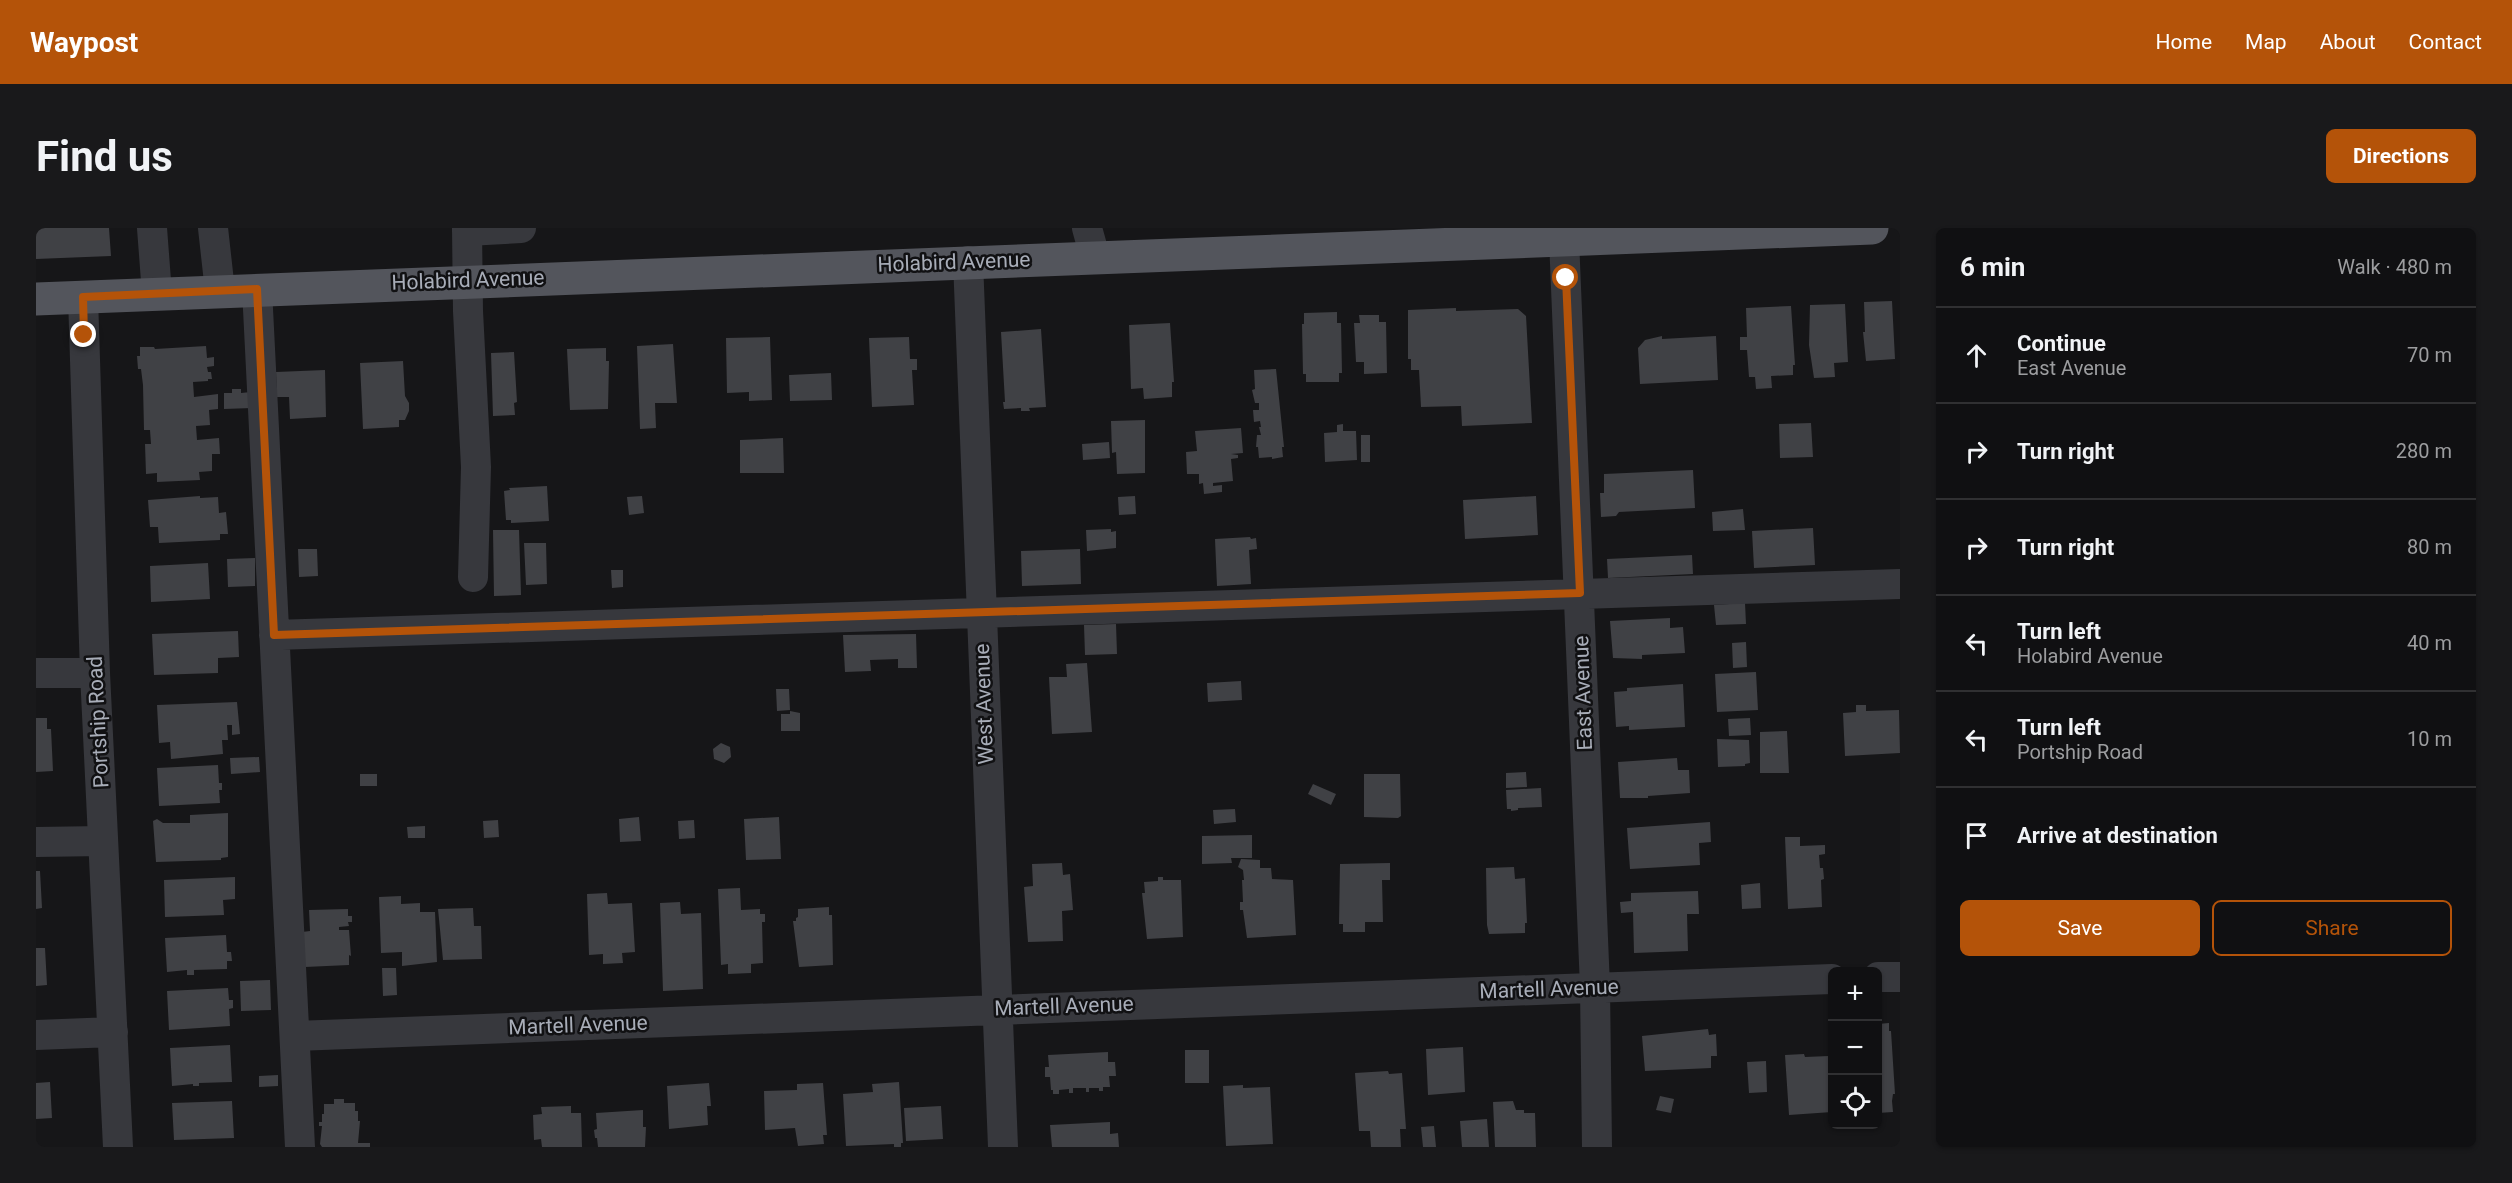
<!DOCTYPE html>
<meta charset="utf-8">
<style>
:root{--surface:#101012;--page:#19191b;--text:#f1f3f6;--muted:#9c9d9f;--line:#303032;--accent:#b45309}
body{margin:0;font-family:Roboto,sans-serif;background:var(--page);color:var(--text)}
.controls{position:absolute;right:18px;bottom:18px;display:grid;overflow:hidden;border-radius:9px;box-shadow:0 2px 4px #0004}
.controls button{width:54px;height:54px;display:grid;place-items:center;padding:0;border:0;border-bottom:2px solid var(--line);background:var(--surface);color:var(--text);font:30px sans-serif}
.stop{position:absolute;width:18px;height:18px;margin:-14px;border:4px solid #b45309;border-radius:50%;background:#fff}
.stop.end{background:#b45309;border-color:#fff;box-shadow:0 2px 6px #0008}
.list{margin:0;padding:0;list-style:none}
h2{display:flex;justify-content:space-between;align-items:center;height:78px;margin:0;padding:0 24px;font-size:26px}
h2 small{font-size:20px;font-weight:400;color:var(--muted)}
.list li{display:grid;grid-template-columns:39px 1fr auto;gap:18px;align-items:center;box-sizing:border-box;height:96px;padding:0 24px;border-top:2px solid var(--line)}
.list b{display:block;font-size:22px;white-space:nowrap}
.list p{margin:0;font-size:20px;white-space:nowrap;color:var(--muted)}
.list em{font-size:20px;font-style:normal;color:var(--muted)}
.actions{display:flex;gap:12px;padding:18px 24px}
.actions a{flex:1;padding:14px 0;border:2px solid var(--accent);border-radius:9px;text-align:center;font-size:21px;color:var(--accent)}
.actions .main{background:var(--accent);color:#fff}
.icon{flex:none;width:33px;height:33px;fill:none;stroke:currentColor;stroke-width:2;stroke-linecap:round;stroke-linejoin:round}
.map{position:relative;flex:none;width:1864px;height:919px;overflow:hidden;border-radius:9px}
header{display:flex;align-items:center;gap:36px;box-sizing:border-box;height:84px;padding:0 30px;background:var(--accent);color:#fff}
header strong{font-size:28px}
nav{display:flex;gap:33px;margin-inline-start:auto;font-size:21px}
.intro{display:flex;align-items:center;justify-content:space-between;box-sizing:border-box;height:144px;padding:0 36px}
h1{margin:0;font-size:42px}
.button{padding:15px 27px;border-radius:9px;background:var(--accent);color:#fff;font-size:21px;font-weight:700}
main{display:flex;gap:36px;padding:0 36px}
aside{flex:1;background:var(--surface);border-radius:9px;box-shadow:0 2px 4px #0004}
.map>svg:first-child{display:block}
</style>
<header>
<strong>Waypost</strong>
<nav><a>Home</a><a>Map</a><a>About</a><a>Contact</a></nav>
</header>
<div class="intro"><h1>Find us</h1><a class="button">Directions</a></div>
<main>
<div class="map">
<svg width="1864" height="919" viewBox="0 0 1864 919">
<rect width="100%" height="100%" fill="#161618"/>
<path fill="#404145" d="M0 0H73L75 28 0 31Z
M1856 73 1859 131 1830 133 1827 104H1829L1828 74Z
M1809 76 1812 134 1798 135 1799 149 1778 150 1773 117 1774 77Z
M1755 78 1759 137H1757V147L1735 148 1736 160 1720 161 1719 149H1713L1711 122H1704V109H1711L1710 80Z
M1420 80V83L1482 81 1490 88 1496 195 1426 198 1425 178 1385 179 1383 142H1375V131H1372V82Z
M1301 84V95H1305L1306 145H1303V154H1270V146H1267L1266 96H1268V85Z
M1323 87H1343V94H1350L1351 145 1328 146V134H1320L1318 95H1324Z
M1134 95 1138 154H1136V169L1108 171 1107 160 1095 161 1093 97Z
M1005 101 1010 179 993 180 994 183H985V180L968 181 967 174H969L965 104Z
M1626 108V111L1680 108 1682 152 1604 156 1602 120 1609 112Z
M734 109 736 172 713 173V164L691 165 690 110Z
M873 109 874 131H881V142H876L878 177 836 179 833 110Z
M637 116 641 175H619L620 200 604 201 601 118Z
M170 118 171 130 178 129V138L171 139 172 144H175L176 151H172V153L157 154 158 169 182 166V181L173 182 174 197 160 198 161 212 183 210 184 226H176V243L163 244 164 252 121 254V245L110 246 109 216H115L114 202H108L107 157 105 141H102L101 128H104V119H118L119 121Z
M570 120V133H573L572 181 534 182 531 121Z
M478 124 481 174 478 175 479 187 457 188 455 125Z
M367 133 369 168 373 175V183L369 192H363V199L327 201 324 135Z
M1240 141 1248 219H1246L1247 229 1236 231V229L1223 230 1222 219H1220L1221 207H1225L1223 199H1225L1224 193 1218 194 1217 182H1223V175H1219L1216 162 1219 161 1218 142Z
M289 142 290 189 254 191 253 169H241L240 144Z
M795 145 796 172 754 173 753 147Z
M196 161H205V165L215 164 216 180 188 181V165H196Z
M1109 192V245L1081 246 1080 224 1076 225 1075 193Z
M1775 195 1777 229 1744 230 1743 196Z
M1307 196V203H1320L1321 232 1289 234 1288 205 1301 204V197Z
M1205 200 1207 225 1195 226 1202 227V230L1195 231 1197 253 1177 255V258L1186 257V264L1168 266 1167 255 1163 256V246H1151L1150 224 1161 223 1159 203Z
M1325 207H1334V234H1325Z
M747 210 748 245H704V212Z
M1073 214 1074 230 1047 232 1046 216Z
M1657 242 1659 280 1583 284 1580 288 1565 289 1564 265H1568V246Z
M511 258 513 293 475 295V292H470L468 263 474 262 473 260Z
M164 268V270L182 269 183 285 190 284 192 306H184V312L123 315 122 299H114L112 272Z
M606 268 608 285 593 287 591 269Z
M1099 268 1100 286 1083 287 1082 269Z
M1500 268 1502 307 1429 311 1427 272Z
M1707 281 1709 302 1677 303 1676 284Z
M1777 300 1779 337 1718 340 1716 303Z
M1075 301V304L1080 303V320L1051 323 1050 302Z
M457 302H483L485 367 458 368Z
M1214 309 1215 311 1220 310 1221 321 1213 322 1215 356 1181 358 1179 311Z
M488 315H510L511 356 490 357Z
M262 321H281L282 348 263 349Z
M1044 321 1045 356 986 358 985 323Z
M1656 327 1657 346 1572 350 1571 331Z
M219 330V358L192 359 191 331Z
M172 335 174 371 115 374 114 338Z
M575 342H587V359L576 360Z
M1709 375 1710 396 1680 397 1678 377Z
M1634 390V400L1647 399 1649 425 1606 427V431L1577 430 1574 393Z
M1080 396 1081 426 1049 427 1048 397Z
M202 403 203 429 182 430V445L118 447 116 406Z
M880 406 881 440H862V431L834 432 835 443 809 444 807 407Z
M1710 414 1711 439 1697 440 1696 415Z
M1051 435 1056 504 1016 506 1013 449H1031L1030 436Z
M1720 444 1722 482 1681 484 1679 446Z
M1205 453 1206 472 1172 474 1171 455Z
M1647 456 1649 499 1593 502V498L1580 499 1578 464 1591 463V460Z
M740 461H753L754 482 741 483Z
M201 474 204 506 196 507V497H191L192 512H186L187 526 135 531 134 514 123 515 121 477Z
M1820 477H1830V483L1863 482 1864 525 1809 528 1807 485 1820 484Z
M754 483 764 485V503H745V486H754Z
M0 490H11V501H15L17 543 0 544Z
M1714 490 1715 507 1693 508 1692 491Z
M1751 503 1753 545H1724V504Z
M1681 511 1713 512 1714 535 1709 536V538L1682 539Z
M685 515 694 519 695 529 688 535 678 531 677 521Z
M223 529 224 544 195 546 194 530Z
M1641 530 1642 542H1653L1654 565 1612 568V570H1584L1582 534Z
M182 537 183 555H186V562H183L184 575 123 578 121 540Z
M1490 544 1491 559 1470 560V545Z
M324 546H341V558H324Z
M1328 546H1364L1365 588 1362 590 1328 589Z
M1277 556 1300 566 1295 577 1272 566Z
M1505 560 1506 579 1482 580V582L1475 583V581H1471L1470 562Z
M1199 581 1200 594 1178 596 1177 582Z
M192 585V629L185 630V632L120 634 117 593 121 591 127 595H154V587Z
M603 589 605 613 584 614 583 591Z
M743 589 745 631 710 632 708 591Z
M462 592 463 609 448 610 447 593Z
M658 592 659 610 643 611 642 593Z
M1674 594 1675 614 1663 615 1664 637 1594 641 1591 600Z
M389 598V610H372L371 599Z
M1216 607V630H1195L1196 635 1166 636V608Z
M1749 609H1764V618L1789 617V626L1783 627 1784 640H1787L1788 651 1785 652 1786 679 1752 681Z
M1205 631 1224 632V640H1235L1236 651 1257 652 1260 707 1211 710 1207 682H1204V674H1207L1206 652H1208L1207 642 1202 639Z
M1026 635 1027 647 1034 646 1037 682 1026 683 1027 713 992 714 988 659 997 658 996 636Z
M1354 635V652H1346L1347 694H1329V704H1307V696H1303L1304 636Z
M1478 639 1479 651 1489 650 1491 695H1489V705L1453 706 1451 697 1450 640Z
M0 643H4L6 680 0 681Z
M199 649V671L187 672 188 687 129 689 128 652Z
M1122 649H1127V652H1145L1147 709 1111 711 1106 665H1109L1108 654 1122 653Z
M1724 655 1725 680 1706 681 1705 657Z
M704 660 705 682 724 681V686H729V694H726L727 735 715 736V745L692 746V736L685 737 682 661Z
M1662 663 1663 686H1651L1652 723 1598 725 1597 684 1585 685 1584 674 1595 673V665Z
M571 665 572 676 596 675 599 724 586 725 587 735 567 736V726L553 727 551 666Z
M365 668V676L384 675V684H399L401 734 366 738V724L345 725 343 669Z
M644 674 645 686 665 685 667 761 627 763 624 675Z
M793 679V687H796L797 737 763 739 757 693H760V690L762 689V681Z
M437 680 438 698H445L446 731 407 732 402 681Z
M312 681V688H316V694H312L313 698 303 699V702H313L315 728 313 727V737L269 739 266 704 274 703 273 682Z
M190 707 191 724H195L196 733H191V741L158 742V747H151V742L131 744 129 710Z
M0 720H9L11 757 0 758Z
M346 740H360L361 767 347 768Z
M234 752 235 782 205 783 204 753Z
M192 760 193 772H197V780L193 781 194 798 133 802 131 763Z
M1853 795V803H1855L1859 866H1857L1856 873 1857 884 1842 885V796Z
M1672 801 1673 807 1680 806 1681 828H1675V840L1609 843 1606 808Z
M194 817 196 854 163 855V858H157V856L136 858 134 820Z
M1427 819 1429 864 1392 867 1390 821Z
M1149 822H1173V855H1149Z
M1072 824V834H1079L1080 848H1073L1074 859H1067V863H1063V860H1053V864H1050V860H1037V865H1033V861L1023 862V866H1017V862H1015L1014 849H1009V839H1013L1012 827Z
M1768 826 1769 829 1793 828 1796 884 1753 887 1749 827Z
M1730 833 1731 864 1713 865 1711 834Z
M1352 843 1353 846 1366 845 1370 901H1364L1365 919H1335L1334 903H1323L1319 845Z
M242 847V858L223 859V848Z
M14 854 16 890 0 891V855Z
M863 854 867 915H865V919H858V916L810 918 807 866 837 864 836 856Z
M673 855 675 878H671L672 897 633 901 631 858Z
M787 855 791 907H787L788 916 762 918 759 900 729 902 728 863 761 862V856Z
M1207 857V860L1234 859 1237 916 1190 918 1187 858Z
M1624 868 1638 871 1635 885 1620 882Z
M298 871H308V875H319V883H322V893H324L322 915H334V919H286L284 916 286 898H283V894H286V886H288V876H298Z
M196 873 198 910 138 912 136 875Z
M1477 873 1480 882H1488V885H1499L1500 919H1459L1457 874Z
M535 878V885H545L546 919H506L505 911 498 912 497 887 506 886 505 879Z
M905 878 907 911 870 913 868 880Z
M607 882V899H610L609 919H562L561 910H559L558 902 561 901 560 885Z
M1451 891 1453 919H1426L1424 893Z
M1074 894V906L1082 905 1083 919H1016L1014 897Z
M1398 898 1400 919H1387L1385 899Z"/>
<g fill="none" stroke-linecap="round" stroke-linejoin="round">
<path stroke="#37383d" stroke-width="30" d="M116 0 121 66
M177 0 184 63
M431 0 432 83 440 239 437 349
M1051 0 1059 29
M431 3 485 0
M1528 11 1559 759 1561 919
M932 33 967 919
M221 61 264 919
M47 69 59 445 82 919
M238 407 1864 356
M0 445H59
M0 614 67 613
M1842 749H1864
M0 807 77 804
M259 808 1796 751"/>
<path stroke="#53555c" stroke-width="33" d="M0 71 1836 0"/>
</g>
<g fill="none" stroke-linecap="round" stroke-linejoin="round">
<path stroke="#b45309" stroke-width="8" d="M48 107 47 69 221 61 238 407 1544 365 1530 50"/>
</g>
<g text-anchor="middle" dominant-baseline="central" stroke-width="5" stroke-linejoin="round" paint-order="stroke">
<g font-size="21" fill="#a8adb8" stroke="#111113">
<text transform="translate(918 34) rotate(-2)">Holabird Avenue</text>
<text transform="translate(432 52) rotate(-2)">Holabird Avenue</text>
<text transform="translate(1547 465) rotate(-92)">East Avenue</text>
<text transform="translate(948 476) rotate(-92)">West Avenue</text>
<text transform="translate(62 494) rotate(-93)">Portship Road</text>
<text transform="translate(1513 761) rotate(-2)">Martell Avenue</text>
<text transform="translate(1028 778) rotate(-2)">Martell Avenue</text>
<text transform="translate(542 797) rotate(-2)">Martell Avenue</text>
</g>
</g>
</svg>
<div class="controls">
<button>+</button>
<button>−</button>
<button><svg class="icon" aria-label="locate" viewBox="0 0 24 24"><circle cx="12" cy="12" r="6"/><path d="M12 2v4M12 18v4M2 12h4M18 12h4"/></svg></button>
</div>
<div class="stop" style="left:1530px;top:50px"></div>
<div class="stop end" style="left:48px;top:107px"></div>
</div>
<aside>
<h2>6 min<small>Walk · 480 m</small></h2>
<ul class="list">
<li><svg class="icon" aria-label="ahead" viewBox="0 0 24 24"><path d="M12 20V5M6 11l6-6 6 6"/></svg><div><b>Continue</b><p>East Avenue</p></div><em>70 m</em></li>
<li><svg class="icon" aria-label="right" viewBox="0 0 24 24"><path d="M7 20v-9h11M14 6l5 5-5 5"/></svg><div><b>Turn right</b></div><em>280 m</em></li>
<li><svg class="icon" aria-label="right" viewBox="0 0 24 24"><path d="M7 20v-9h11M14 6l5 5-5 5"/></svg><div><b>Turn right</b></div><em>80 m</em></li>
<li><svg class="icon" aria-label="left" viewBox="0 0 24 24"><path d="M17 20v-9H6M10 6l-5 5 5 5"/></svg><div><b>Turn left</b><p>Holabird Avenue</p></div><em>40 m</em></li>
<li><svg class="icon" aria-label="left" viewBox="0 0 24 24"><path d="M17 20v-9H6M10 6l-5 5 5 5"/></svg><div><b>Turn left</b><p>Portship Road</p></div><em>10 m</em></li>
<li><svg class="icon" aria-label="arrive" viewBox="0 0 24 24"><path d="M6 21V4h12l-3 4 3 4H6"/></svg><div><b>Arrive at destination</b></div></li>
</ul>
<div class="actions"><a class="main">Save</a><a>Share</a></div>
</aside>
</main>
